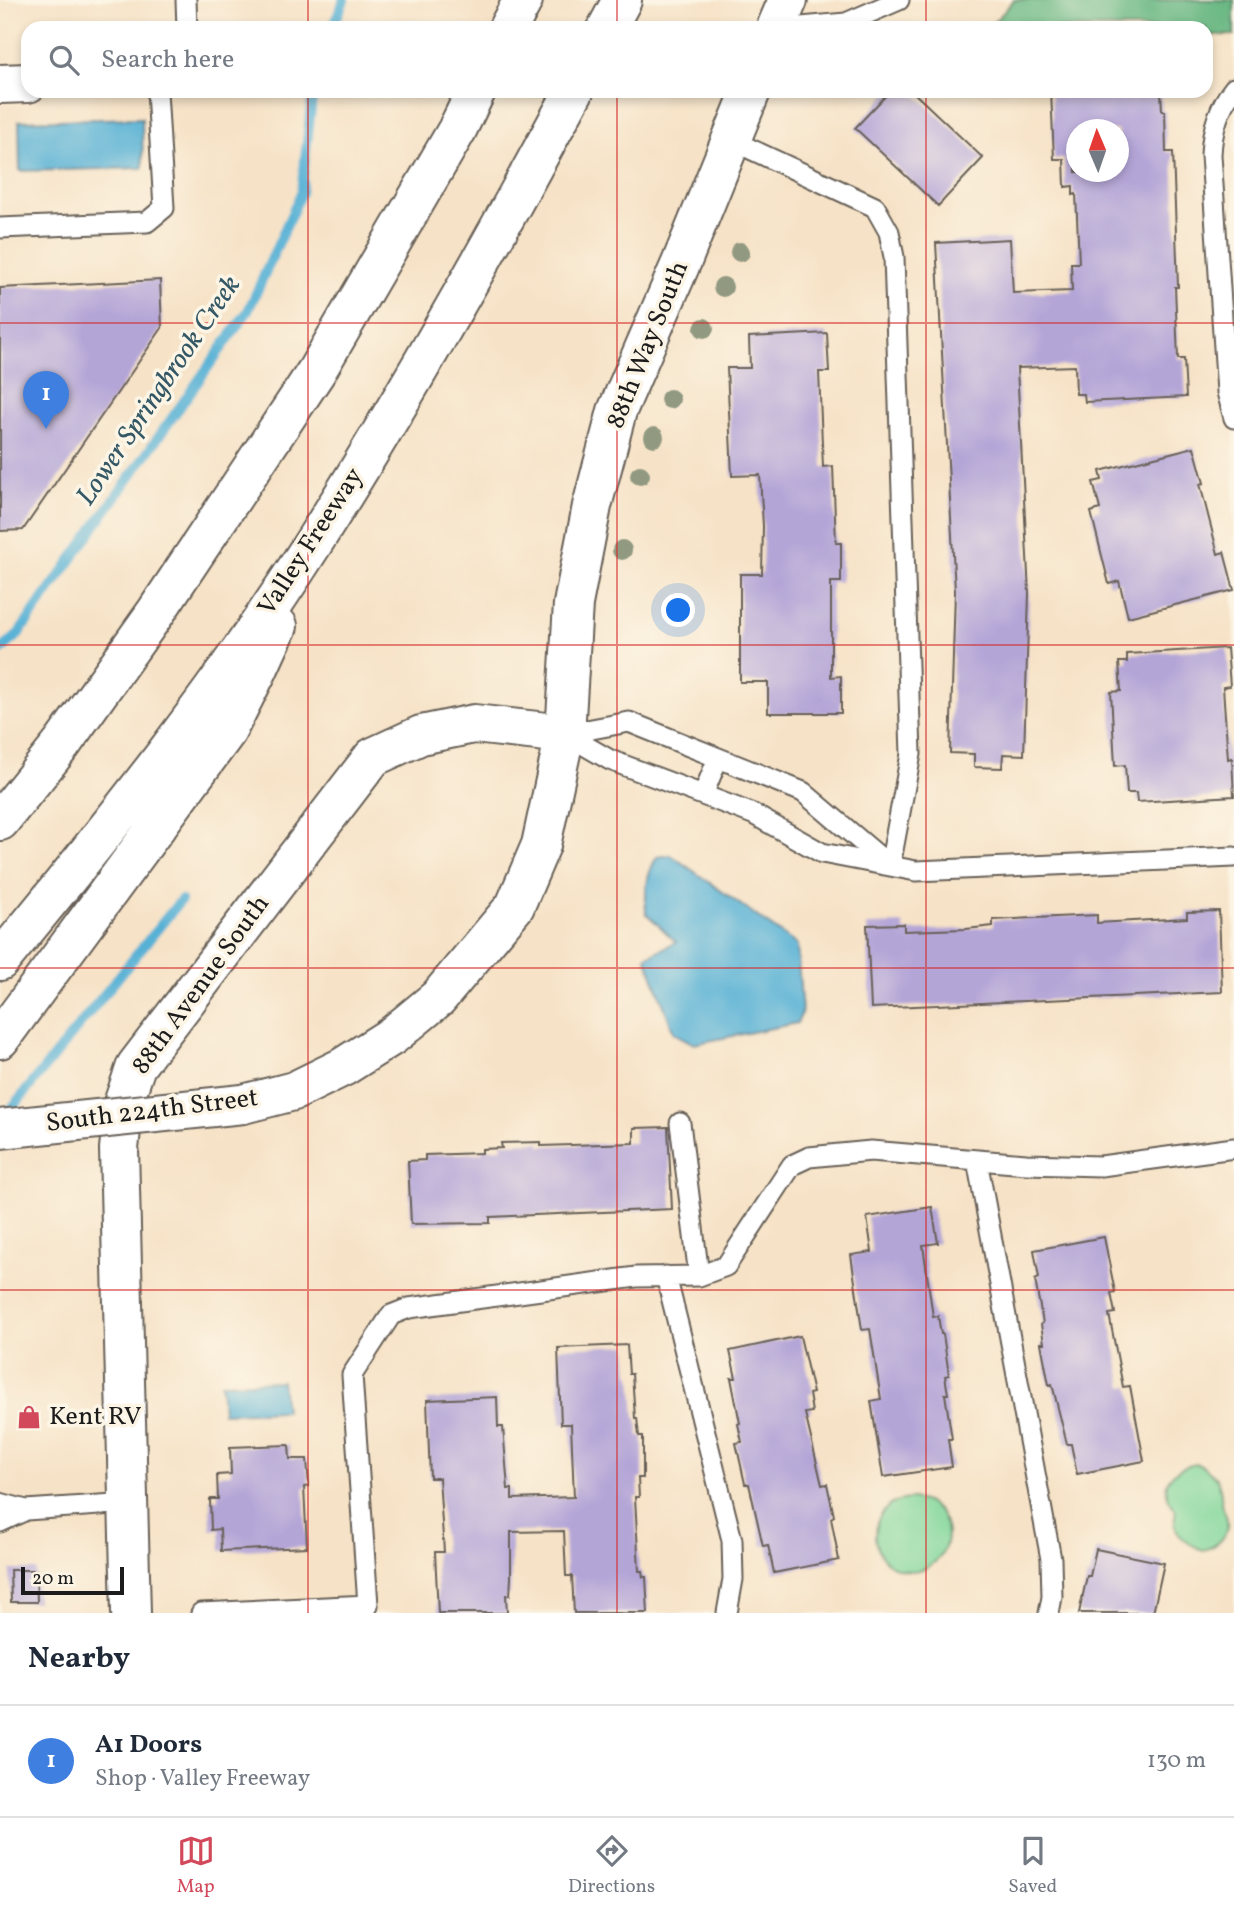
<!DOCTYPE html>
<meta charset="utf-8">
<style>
:root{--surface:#fff;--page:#f2f2f3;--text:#1f2937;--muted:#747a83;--line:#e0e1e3;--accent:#d1495b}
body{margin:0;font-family:Vollkorn,serif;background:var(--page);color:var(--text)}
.compass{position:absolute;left:1066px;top:119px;width:63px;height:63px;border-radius:50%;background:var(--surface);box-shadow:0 4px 10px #0003;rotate:358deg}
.scale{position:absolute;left:21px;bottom:18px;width:103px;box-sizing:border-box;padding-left:7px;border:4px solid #1c1c1c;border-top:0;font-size:19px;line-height:24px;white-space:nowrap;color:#1c1c1c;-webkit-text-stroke:5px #fcf5e5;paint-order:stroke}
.you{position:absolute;left:679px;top:611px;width:24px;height:24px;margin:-18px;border:5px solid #fff;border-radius:50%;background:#1a73e8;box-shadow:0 0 0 10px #1a73e833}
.badge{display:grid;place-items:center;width:46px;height:46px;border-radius:50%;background:var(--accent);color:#fff;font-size:23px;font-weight:700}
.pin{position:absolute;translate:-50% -58px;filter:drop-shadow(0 2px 4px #0008)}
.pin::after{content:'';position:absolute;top:37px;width:24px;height:21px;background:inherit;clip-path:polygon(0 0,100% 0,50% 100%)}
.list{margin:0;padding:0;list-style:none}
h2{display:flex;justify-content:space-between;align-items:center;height:91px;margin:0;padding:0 28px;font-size:30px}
h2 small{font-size:23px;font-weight:400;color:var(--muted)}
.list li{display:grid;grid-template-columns:46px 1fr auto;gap:21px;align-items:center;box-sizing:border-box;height:112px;padding:0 28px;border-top:2px solid var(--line)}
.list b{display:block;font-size:26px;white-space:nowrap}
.list p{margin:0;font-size:23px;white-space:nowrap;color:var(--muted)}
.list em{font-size:23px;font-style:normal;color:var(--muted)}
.icon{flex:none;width:38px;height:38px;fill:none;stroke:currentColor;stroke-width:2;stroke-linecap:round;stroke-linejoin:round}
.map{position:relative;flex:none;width:1234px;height:1613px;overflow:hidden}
.search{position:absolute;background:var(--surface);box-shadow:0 4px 10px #0003;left:21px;right:21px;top:21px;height:77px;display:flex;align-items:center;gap:18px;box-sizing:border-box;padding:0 24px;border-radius:21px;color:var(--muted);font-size:26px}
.sheet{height:203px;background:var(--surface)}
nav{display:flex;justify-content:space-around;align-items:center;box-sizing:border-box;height:98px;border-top:2px solid var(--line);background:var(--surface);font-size:19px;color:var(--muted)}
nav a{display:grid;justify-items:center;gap:4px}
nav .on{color:var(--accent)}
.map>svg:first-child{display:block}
</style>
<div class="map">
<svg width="1234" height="1613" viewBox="0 0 1234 1613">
<rect width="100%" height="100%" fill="#fcf5e5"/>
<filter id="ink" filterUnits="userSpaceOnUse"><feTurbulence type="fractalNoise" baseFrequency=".0143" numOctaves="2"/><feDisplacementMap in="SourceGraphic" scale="14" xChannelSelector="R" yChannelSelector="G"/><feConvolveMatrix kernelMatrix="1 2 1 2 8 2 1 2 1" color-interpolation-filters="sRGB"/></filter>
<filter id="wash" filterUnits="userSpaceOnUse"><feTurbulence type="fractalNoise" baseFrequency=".00686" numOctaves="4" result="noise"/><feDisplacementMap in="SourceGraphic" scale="28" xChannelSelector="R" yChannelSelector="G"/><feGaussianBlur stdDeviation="1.57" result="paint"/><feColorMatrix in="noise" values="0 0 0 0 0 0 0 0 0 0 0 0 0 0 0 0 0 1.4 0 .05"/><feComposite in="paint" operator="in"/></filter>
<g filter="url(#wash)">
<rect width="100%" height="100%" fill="#f6e2c6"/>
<path fill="#7fd69a" stroke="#4e795b" stroke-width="2" d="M1197 1464C1215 1471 1223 1485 1221 1505 1234 1525 1226 1544 1203 1550 1183 1542 1171 1533 1176 1510 1156 1486 1170 1468 1197 1464Z
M875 1535a36 36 0 1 1 72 0a36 36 0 1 1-72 0Z"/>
<path fill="#67b782" stroke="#426a4f" stroke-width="2" d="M1014 0H1234V35L1206 36V28H989Z"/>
<path fill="#57b1d5" stroke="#3a6678" stroke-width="2" d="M142 118 143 168 20 171 19 121Z
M671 855 797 945 802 1013 797 1023 694 1044 674 1033 646 957 676 942 646 913C645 893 646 874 657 857Z
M282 1381 285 1411 223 1413 221 1383Z"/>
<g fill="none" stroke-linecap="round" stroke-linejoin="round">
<path stroke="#57b1d5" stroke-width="10" d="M333 28 344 0
M0 651 17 636 248 311 301 193 313 91
M4 1118 181 900"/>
</g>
<g id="blocks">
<path fill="#b4a5d7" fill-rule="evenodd" d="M890 91H912L983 158 938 206 855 128Z
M1051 91H1161L1162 111H1165L1166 152H1173L1178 287H1175L1178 359H1184L1186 397 1085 402 1084 394H1076L1075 366 1017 368 1029 593 1024 755 1003 754 1002 768 974 767V754L950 753 955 591 936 243 1010 239 1013 293 1072 291 1071 263H1079L1076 194 1073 195V186L1065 187 1064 159H1054ZM1076 130H1118V172H1076Z
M160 280 162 328 23 530 0 531V288Z
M827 333 829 372H819L823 467 833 466 836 543H841V582H831V677L841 676V713H768V682H740V574H762L763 526 760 475 732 476 727 368H750L749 337Z
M1194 447 1204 483 1200 484 1218 554 1224 552 1234 590 1128 617 1119 581 1109 584 1091 512 1100 509 1093 482 1102 480 1100 471Z
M1227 648 1230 686 1223 687 1228 759 1232 758 1234 796 1137 802 1136 793H1127L1125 765 1115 766 1111 692 1121 691 1119 662H1127V654Z
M1219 911 1222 992 871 1008 867 925 904 924V931L966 929 993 926V920L1097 915V923L1187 918V912Z
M668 1127 672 1209 490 1217V1223L411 1224 408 1161 425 1160V1155L482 1153V1149L502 1148 501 1143 541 1142V1146L634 1143V1128Z
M932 1207 938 1243 923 1245 933 1317 938 1316 941 1334H943L949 1375 945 1376 948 1394H945L952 1439H948L952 1467 883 1477 871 1401 881 1399 870 1329 862 1330 851 1255 872 1252 867 1217Z
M1104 1237 1115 1292 1111 1293 1115 1313 1109 1314 1123 1387 1130 1386 1144 1461 1077 1474 1071 1444H1067L1052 1384 1049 1385 1041 1343H1044L1041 1324 1043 1323 1035 1280 1039 1278 1034 1250Z
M800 1336 813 1393 809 1394 812 1412 805 1413 822 1485 827 1484 834 1516 831 1518 839 1560 774 1573 768 1545 763 1546 749 1484H745L736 1443 742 1442 738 1424 740 1423 731 1378H736L730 1351Z
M627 1345 629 1374H632L635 1418H637L639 1436H643V1478H638L639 1497H635L639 1571H642L643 1577H646L648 1613H574L572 1576H566L564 1531 511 1532V1578L510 1595H506L507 1613H438L435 1552H444L439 1478H430L427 1400 497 1397 498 1427H503L508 1489H512V1499L574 1497 571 1424H561L558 1348Z
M289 1445 290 1459H307L309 1486 304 1487 307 1547 221 1551 220 1529 211 1530 210 1499H218L217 1475 231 1474 230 1447Z
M1096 1549 1164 1563 1153 1613H1079L1087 1576H1090Z
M10 1570H36L37 1602H11Z"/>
</g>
</g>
<g filter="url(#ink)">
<use href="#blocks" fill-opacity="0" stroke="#686158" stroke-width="2"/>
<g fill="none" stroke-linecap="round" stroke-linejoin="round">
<g stroke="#686158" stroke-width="23">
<path id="service" d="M186 0 187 28
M790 28 846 23 899 0
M1234 88C1218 108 1212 130 1211 155L1227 392 1234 418
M731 140 875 207 889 232 894 257 911 754 890 866 916 871 1234 857
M0 228 147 222 164 208 157 91
M629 722 803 792 890 866 822 853 753 814 610 760 565 734Z
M703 795 718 758
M680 1123 699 1276
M977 1160 1051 1559 1052 1597 1049 1613
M666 1276 732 1540 733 1579 727 1613
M0 1503 26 1510 129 1503
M0 1522 26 1510
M201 1613 368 1605
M365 1613 368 1605 352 1375 391 1315 409 1308 636 1277 699 1276 726 1266 792 1165 809 1157 871 1151 1026 1164 1101 1166 1234 1148"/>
</g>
<g stroke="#686158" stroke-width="42">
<path id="minor" d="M0 84 28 83"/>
</g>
<g stroke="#686158" stroke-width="42">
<path id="tertiary" d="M776 28 788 0
M243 1104 294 1091 343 1067 392 1036 438 998 515 906 541 845 565 734 573 604 592 506 617 411 682 261 751 91
M131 1613 119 1149 124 1101 136 1066 373 757 421 735 474 724 565 734"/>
</g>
<g stroke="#686158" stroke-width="42">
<path id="motorway" d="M508 28 523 0
M607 28 622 0
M0 821 62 744 156 612 316 372 457 130 476 91
M0 961C112 825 223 686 317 537 409 392 493 242 574 91
M0 1039 227 731 258 670 278 626"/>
</g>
<use href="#service" stroke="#fff" stroke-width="19"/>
<use href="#minor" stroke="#fff" stroke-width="38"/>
<use href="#tertiary" stroke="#fff" stroke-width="38"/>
<use href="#motorway" stroke="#fff" stroke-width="38"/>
<g stroke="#686158" stroke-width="42" stroke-linecap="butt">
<path id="tertiary-bridge" d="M0 1129 243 1104"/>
</g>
<use href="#tertiary-bridge" stroke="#fff" stroke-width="38"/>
</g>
<g fill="#919981">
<circle cx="740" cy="252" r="10"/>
<circle cx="723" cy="287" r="10"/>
<circle cx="704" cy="328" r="10"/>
<circle cx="670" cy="399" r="10"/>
<circle cx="654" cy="437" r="10"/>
<circle cx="640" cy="475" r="10"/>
<circle cx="622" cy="550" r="10"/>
</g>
</g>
<path fill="none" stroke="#d62828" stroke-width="2" stroke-opacity="0.55" d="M308 0V28M617 0V28M926 0V28M308 91V1613M617 91V1613M926 91V1613M0 323H1234M0 645H1234M0 968H1234M0 1290H1234"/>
<defs>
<g id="shop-bare" transform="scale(1.89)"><path d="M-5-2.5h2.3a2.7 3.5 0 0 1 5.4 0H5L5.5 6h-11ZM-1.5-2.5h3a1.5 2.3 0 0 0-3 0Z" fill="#d1495b" stroke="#fcf5e5" stroke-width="2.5" paint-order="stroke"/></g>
</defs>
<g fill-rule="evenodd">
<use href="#shop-bare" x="29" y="1417"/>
</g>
<g text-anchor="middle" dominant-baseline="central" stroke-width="7" stroke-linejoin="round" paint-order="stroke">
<g font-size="26" fill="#1c1c1c" stroke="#fcf5e5">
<text transform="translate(648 345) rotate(-68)">88th Way South</text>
<text transform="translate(311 542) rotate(-57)">Valley Freeway</text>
<text transform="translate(201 985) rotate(-54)">88th Avenue South</text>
<text transform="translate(152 1111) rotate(-7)">South 224th Street</text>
</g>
<g font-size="26" fill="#1c1c1c" stroke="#fcf5e5" text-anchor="start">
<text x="49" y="1417">Kent RV</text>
</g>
<g font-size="28" font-style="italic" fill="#345866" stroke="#fcf5e5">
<text transform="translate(159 391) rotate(-56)">Lower Springbrook Creek</text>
</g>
</g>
</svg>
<svg class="compass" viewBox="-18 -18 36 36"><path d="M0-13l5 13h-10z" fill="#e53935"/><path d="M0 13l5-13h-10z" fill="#747a83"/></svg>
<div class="scale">20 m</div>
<div class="you"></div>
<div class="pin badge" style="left:46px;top:429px;background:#3f7fe0">1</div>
<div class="search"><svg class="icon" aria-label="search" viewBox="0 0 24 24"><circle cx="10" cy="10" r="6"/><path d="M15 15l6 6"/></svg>Search here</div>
</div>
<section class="sheet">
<h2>Nearby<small></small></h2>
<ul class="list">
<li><span class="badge" style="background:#3f7fe0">1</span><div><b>A1 Doors</b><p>Shop · Valley Freeway</p></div><em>130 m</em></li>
</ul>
</section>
<nav>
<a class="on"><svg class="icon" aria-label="map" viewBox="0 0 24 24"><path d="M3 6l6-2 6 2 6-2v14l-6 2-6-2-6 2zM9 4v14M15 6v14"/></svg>Map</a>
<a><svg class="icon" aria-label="directions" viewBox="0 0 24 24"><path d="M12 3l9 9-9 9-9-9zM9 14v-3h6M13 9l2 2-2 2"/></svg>Directions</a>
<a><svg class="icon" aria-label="saved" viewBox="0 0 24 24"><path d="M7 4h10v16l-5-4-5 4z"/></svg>Saved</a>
</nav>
